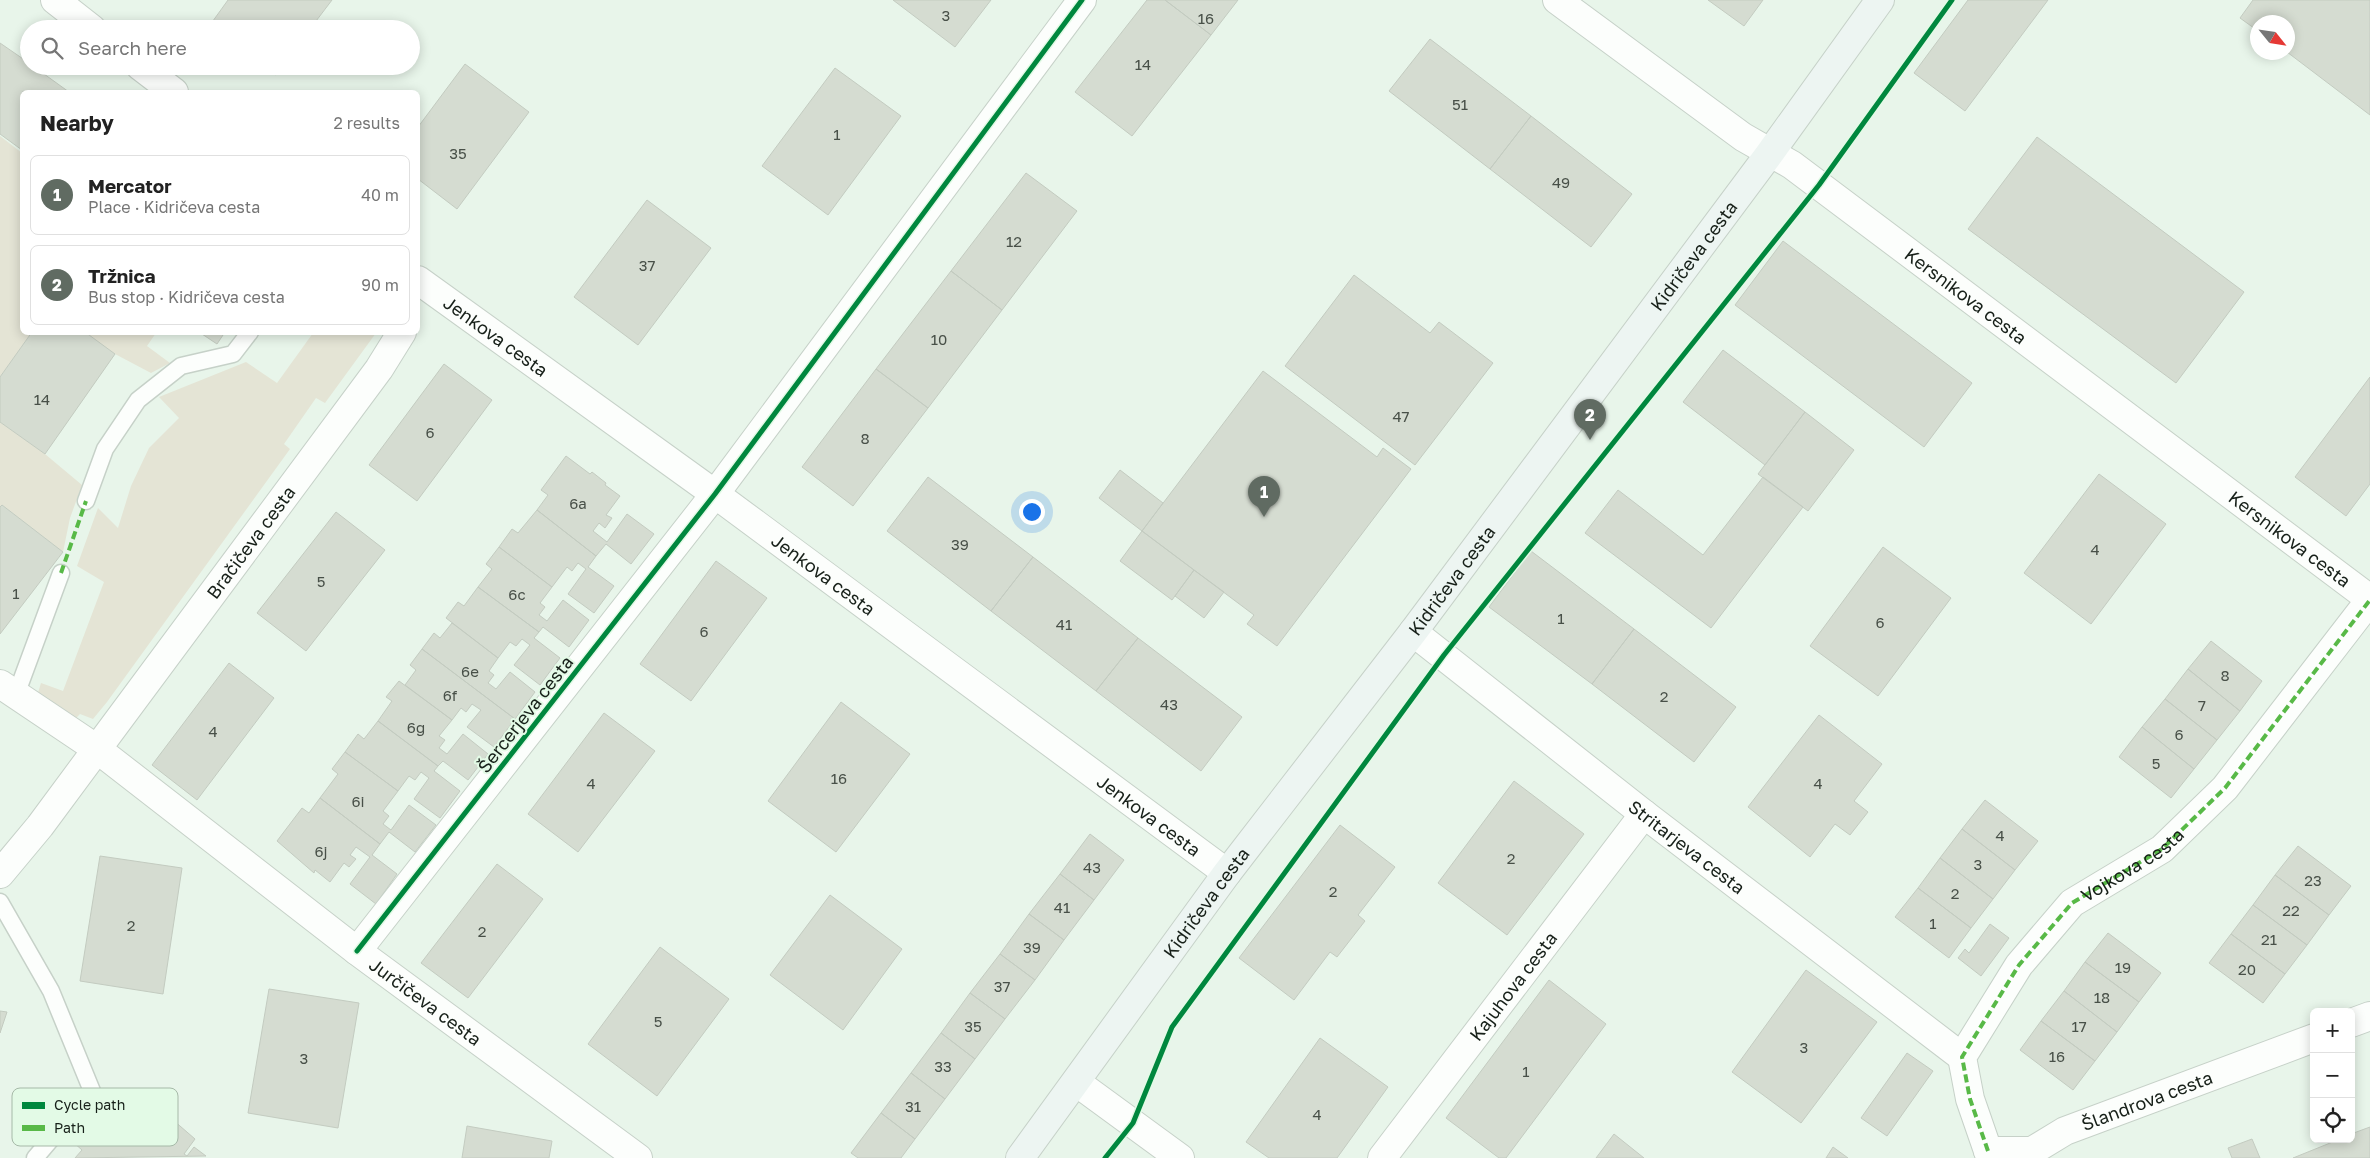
<!DOCTYPE html>
<meta charset="utf-8">
<style>
:root{--surface:#fff;--page:#f2f2f2;--text:#222;--muted:#767676;--line:#e0e0e0;--accent:#606b62}
body{margin:0;font-family:"Golos Text",sans-serif;background:var(--page);color:var(--text)}
.controls{position:absolute;right:15px;bottom:15px;display:grid;overflow:hidden;border-radius:8px;box-shadow:0 2px 12px #0003}
.controls button{width:45px;height:45px;display:grid;place-items:center;padding:0;border:0;border-bottom:1px solid var(--line);background:var(--surface);color:var(--text);font:25px sans-serif}
.compass{position:absolute;left:2250px;top:15px;width:45px;height:45px;border-radius:50%;background:var(--surface);box-shadow:0 2px 12px #0003;rotate:120deg}
.you{position:absolute;left:1031px;top:511px;width:18px;height:18px;margin:-12px;border:4px solid #fff;border-radius:50%;background:#1a73e8;box-shadow:0 0 0 8px #1a73e833}
.badge{display:grid;place-items:center;width:32px;height:32px;border-radius:50%;background:var(--accent);color:#fff;font-size:16px;font-weight:700}
.pin{position:absolute;translate:-50% -41px;filter:drop-shadow(0 1px 2px #0008)}
.pin::after{content:'';position:absolute;top:26px;width:18px;height:15px;background:inherit;clip-path:polygon(0 0,100% 0,50% 100%)}
.list{margin:0;padding:0;list-style:none}
h2{display:flex;justify-content:space-between;align-items:center;height:65px;margin:0;padding:0 20px;font-size:21px}
h2 small{font-size:16px;font-weight:400;color:var(--muted)}
.list li{display:grid;grid-template-columns:32px 1fr auto;gap:15px;align-items:center;box-sizing:border-box;height:80px;margin:0 10px 10px;padding:0 10px;border:1px solid var(--line);border-radius:8px}
.list b{display:block;font-size:19px;white-space:nowrap}
.list p{margin:0;font-size:16px;white-space:nowrap;color:var(--muted)}
.list em{font-size:16px;font-style:normal;color:var(--muted)}
.icon{flex:none;width:28px;height:28px;fill:none;stroke:currentColor;stroke-width:2;stroke-linecap:round;stroke-linejoin:round}
.map{position:relative;flex:none;width:2370px;height:1158px;overflow:hidden}
.search{position:absolute;background:var(--surface);box-shadow:0 2px 12px #0003;left:20px;top:20px;width:400px;height:55px;display:flex;align-items:center;gap:12px;box-sizing:border-box;padding:0 18px;border-radius:28px;color:var(--muted);font-size:19px}
.panel{position:absolute;background:var(--surface);box-shadow:0 2px 12px #0003;left:20px;top:90px;width:400px;height:245px;border-radius:8px}
.map>svg:first-child{display:block}
</style>
<div class="map">
<svg width="2370" height="1158" viewBox="0 0 2370 1158">
<rect width="100%" height="100%" fill="#e8f5ea"/>
<path fill="#e4e4d5" d="M0 136 22 153V332L32 333 0 377Z
M85 333H156L147 346 170 363 151 373 115 354Z
M313 333H376L325 403 316 398 284 444 290 449 107 702 93 719 80 714 73 721 37 696 41 683 63 691 104 582 77 566 98 508 118 528 131 486 149 448 179 418 159 397 246 362 277 383Z
M0 422 45 454 82 485 70 518 63 552 2 505 0 507Z"/>
<path fill="#d5dcd1" stroke="#c3cbc0" d="M228 0H332L310 29H215L210 25Z
M893 0H991L955 47Z
M1147 0H1165L1211 35 1132 136 1075 92Z
M1165 0H1238L1211 35Z
M1708 0H1763L1744 26Z
M1968 0H2048L1965 111 1914 73Z
M2253 0H2370V115L2287 52 2288 22H2258V31L2240 18Z
M1430 39 1531 116 1490 169 1389 91Z
M0 43 29 63V66H33L69 92H22V150L0 134Z
M465 64 529 112 457 209 418 179V127Z
M265 66H282L276 75Z
M835 68 901 116 828 215 762 166Z
M1531 116 1632 194 1591 247 1490 169Z
M2037 137 2244 292 2176 383 1968 229Z
M1026 173 1077 211 1002 310 951 271Z
M647 200 711 248 638 345 574 297Z
M1783 241 1972 383 1924 447 1735 305Z
M951 271 1002 310 928 408 876 369Z
M1354 275 1430 333 1439 322 1493 363 1415 465 1285 366Z
M32 332H85L115 354 45 454 0 422V377Z
M199 332H225L217 344Z
M1723 350 1805 412 1765 465 1683 402Z
M444 364 492 400 417 501 369 465Z
M876 369 928 408 853 506 802 467Z
M1263 371 1377 457 1383 448 1411 469 1277 646 1247 624 1254 615 1142 531Z
M2370 377V484L2346 516 2295 477Z
M1805 412 1854 450 1808 511 1758 474Z
M566 456 590 474 592 472 606 483 605 485 620 496 606 515 612 518 605 528 599 523 593 531 607 542 627 514 654 534 631 564 606 544 596 556 537 510 548 495 541 490Z
M1120 470 1163 503 1142 531 1099 498Z
M2099 474 2166 524 2091 624 2024 573Z
M928 477 1033 557 991 611 887 531Z
M1763 477 1803 507 1711 628 1585 533 1618 490 1703 555Z
M2 505 63 552 0 634V507Z
M537 510 596 556 588 567 614 586 594 613 568 594 586 569 578 563 572 571 567 567 552 587 499 547 512 529 518 533Z
M336 512 385 550 306 651 257 613Z
M1142 531 1194 570 1172 600 1120 561Z
M499 547 552 587 540 603 545 607 539 615 547 621 563 600 589 620 569 647 543 627 539 632 478 587 492 569 486 564Z
M1883 547 1951 598 1878 696 1810 646Z
M1531 551 1634 629 1592 684 1489 607Z
M1033 557 1138 638 1096 691 991 611Z
M716 561 767 598 691 701 640 664Z
M1194 570 1224 592 1204 618 1175 596Z
M478 587 539 632 534 638 560 658 540 685 514 665 530 645 522 639 516 646 510 642 498 658 446 618 458 602 464 606Z
M452 623 498 658 489 671 494 675 488 683 496 689 510 672 535 692 515 719 422 649 434 633 440 638Z
M1634 629 1736 707 1694 762 1592 684Z
M1138 638 1242 717 1201 771 1096 691Z
M2211 641 2262 681 2240 711 2188 669Z
M422 649 515 719 494 747 467 727 481 710 472 704 466 712 461 708 452 720 405 685 416 670 410 665Z
M229 663 274 698 197 800 152 765Z
M2188 669 2240 711 2217 740 2165 699Z
M399 681 452 720 439 736 445 740 439 748 447 754 463 734 488 754 468 780 443 761 438 766 378 721 392 701 386 697Z
M2165 699 2217 740 2194 769 2142 727Z
M841 702 910 754 836 852 768 801Z
M604 713 655 751 578 852 528 814Z
M1819 715 1882 764 1854 801 1868 812 1850 835 1835 824 1810 857 1748 807Z
M378 721 438 766 434 771 460 791 440 818 414 799 429 778 421 772 415 780 409 776 398 791 345 752 358 734 364 739Z
M2142 727 2194 769 2171 798 2119 757Z
M345 752 398 791 383 811 389 816 383 824 391 830 409 805 436 825 415 852 389 832 380 844 320 798 338 774 332 769Z
M1514 781 1584 834 1507 935 1438 883Z
M320 798 380 844 372 855 397 874 376 904 350 884 370 857 356 847 350 855 356 859 349 867 344 863 330 882 315 870 314 873 277 841 302 808 309 813Z
M1985 800 2038 841 2015 870 1962 829Z
M1340 825 1395 867 1358 915 1365 921 1337 957 1330 952 1294 1000 1239 958Z
M1962 829 2015 870 1993 899 1940 858Z
M1090 834 1124 860 1094 900 1060 874Z
M2298 846 2351 886 2329 915 2275 875Z
M100 856 182 868 163 994 80 981Z
M1940 858 1993 899 1971 928 1918 888Z
M497 864 543 899 468 998 421 963Z
M1060 874 1094 900 1064 940 1029 914Z
M2275 875 2329 915 2307 945 2253 905Z
M1918 888 1971 928 1949 958 1895 917Z
M830 895 902 949 843 1030 770 975Z
M2253 905 2307 945 2285 974 2231 934Z
M1029 914 1064 940 1035 980 1000 954Z
M1990 924 2009 938 1981 976 1958 958 1965 949 1969 953Z
M2108 933 2161 973 2139 1002 2085 962Z
M2231 934 2285 974 2263 1003 2209 963Z
M660 947 729 999 657 1096 588 1044Z
M1000 954 1035 980 1005 1019 970 993Z
M2085 962 2139 1002 2117 1032 2064 991Z
M1806 970 1877 1022 1801 1123 1732 1072Z
M1549 980 1606 1024 1506 1158H1499L1446 1118Z
M269 989 359 1003 338 1128 248 1113Z
M2064 991 2117 1032 2095 1061 2041 1021Z
M970 993 1005 1019 975 1059 941 1033Z
M0 1011 7 1012 0 1033Z
M2041 1021 2095 1061 2073 1090 2020 1050Z
M941 1033 975 1059 945 1099 911 1073Z
M1320 1038 1388 1087 1337 1158H1269L1246 1142Z
M1907 1053 1933 1071 1887 1136 1861 1118Z
M911 1073 945 1099 915 1139 881 1113Z
M117 1093 126 1101 131 1096 158 1120 165 1113 195 1139 184 1154 187 1156 194 1147 206 1156 75 1158 82 1150 73 1142 84 1130 86 1132 88 1130 95 1136 98 1132 91 1126 103 1112 111 1118 115 1113 106 1105Z
M881 1113 915 1139 901 1158H858L851 1153Z
M467 1126 552 1141 549 1158H462Z
M2370 1127V1158H2293L2340 1139H2351V1134Z
M1614 1134 1644 1158H1596Z
M2252 1139 2260 1158H2232L2228 1148Z
M1833 1147 1848 1158H1826Z"/>
<g fill="none" stroke-linecap="round" stroke-linejoin="round">
<g stroke="#c6d1c8" stroke-width="19">
<path id="lane" d="M86 501 105 449 138 400 181 366 233 354 250 332
M16 695 61 573
M0 902 51 991 92 1091 35 1158"/>
</g>
<g stroke="#c6d1c8" stroke-width="30">
<g id="street">
<path d="M55 0 92 29"/>
<path id="s1" d="M1557 0 1743 137 1792 165 2370 599"/>
<path d="M140 66 174 92"/>
<path id="s2" d="M418 280 715 494 1227 873"/>
<path id="s3" d="M1413 632 1644 814 1962 1057"/>
<path id="s4" d="M0 684 97 749 357 951 638 1158"/>
<path id="s5" d="M0 874 40 826 97 749 379 369 402 332"/>
<path d="M357 951 715 494 1082 0"/>
<path d="M2351 1023 2370 1016"/>
<path d="M1076 1082 1180 1158"/>
<path id="s6" d="M1988 1151 1970 1099 1962 1057 2019 965 2072 903 2162 849 2225 788 2370 600"/>
<path id="s7" d="M1988 1151H2032L2065 1131 2314 1038"/>
<path id="s8" d="M1382 1158 1644 814"/>
</g>
</g>
<g stroke="#c6d1c8" stroke-width="30">
<g id="secondary">
<path id="s9" d="M1020 1158 1227 873 1413 632 1770 153 1880 0"/>
</g>
</g>
<use href="#lane" stroke="#fcfefc" stroke-width="16"/>
<use href="#street" stroke="#fcfefc" stroke-width="28"/>
<use href="#secondary" stroke="#edf5f2" stroke-width="28"/>
<path stroke="#58b947" stroke-width="4" stroke-dasharray="8 4" stroke-linecap="butt" d="M61 573 86 501
M1988 1151 1970 1099 1962 1057 2019 965 2072 903 2162 849 2225 788 2370 600"/>
<g stroke="#e3fae6" stroke-width="8">
<path id="cycleway" d="M357 951 715 494 1082 0
M1105 1158 1133 1123 1172 1027 1444 655 1819 185 1952 0"/>
</g>
<use href="#cycleway" stroke="#00873e" stroke-width="5"/>
</g>
<g text-anchor="middle" dominant-baseline="central" stroke-width="4" stroke-linejoin="round" paint-order="stroke">
<g font-size="15" fill="#485048">
<text x="946" y="15">3</text>
<text x="1206" y="18">16</text>
<text x="1143" y="64">14</text>
<text x="1460" y="104">51</text>
<text x="837" y="134">1</text>
<text x="458" y="153">35</text>
<text x="1561" y="182">49</text>
<text x="1014" y="241">12</text>
<text x="647" y="265">37</text>
<text x="939" y="339">10</text>
<text x="42" y="399">14</text>
<text x="1401" y="416">47</text>
<text x="430" y="432">6</text>
<text x="865" y="438">8</text>
<text x="578" y="503">6a</text>
<text x="960" y="544">39</text>
<text x="2095" y="549">4</text>
<text x="321" y="581">5</text>
<text x="16" y="593">1</text>
<text x="517" y="594">6c</text>
<text x="1561" y="618">1</text>
<text x="1880" y="622">6</text>
<text x="1064" y="624">41</text>
<text x="704" y="631">6</text>
<text x="470" y="671">6e</text>
<text x="2225" y="675">8</text>
<text x="450" y="695">6f</text>
<text x="1664" y="696">2</text>
<text x="1169" y="704">43</text>
<text x="2202" y="705">7</text>
<text x="416" y="727">6g</text>
<text x="213" y="731">4</text>
<text x="2179" y="734">6</text>
<text x="2156" y="763">5</text>
<text x="839" y="778">16</text>
<text x="591" y="783">4</text>
<text x="1818" y="783">4</text>
<text x="358" y="801">6i</text>
<text x="2000" y="835">4</text>
<text x="321" y="851">6j</text>
<text x="1511" y="858">2</text>
<text x="1978" y="864">3</text>
<text x="1092" y="867">43</text>
<text x="2313" y="880">23</text>
<text x="1333" y="891">2</text>
<text x="1955" y="893">2</text>
<text x="1062" y="907">41</text>
<text x="2291" y="910">22</text>
<text x="1933" y="923">1</text>
<text x="131" y="925">2</text>
<text x="482" y="931">2</text>
<text x="2269" y="939">21</text>
<text x="1032" y="947">39</text>
<text x="2123" y="967">19</text>
<text x="2247" y="969">20</text>
<text x="1002" y="986">37</text>
<text x="2102" y="997">18</text>
<text x="658" y="1021">5</text>
<text x="973" y="1026">35</text>
<text x="2079" y="1026">17</text>
<text x="1804" y="1047">3</text>
<text x="2057" y="1056">16</text>
<text x="304" y="1058">3</text>
<text x="943" y="1066">33</text>
<text x="1526" y="1071">1</text>
<text x="913" y="1106">31</text>
<text x="1317" y="1114">4</text>
</g>
<g font-size="18" fill="#172019" stroke="#e3fae6">
<text stroke="none"><textPath href="#s9" startOffset="1126">Kidričeva cesta</textPath></text>
<text stroke="none"><textPath href="#s1" startOffset="505">Kersnikova cesta</textPath></text>
<text stroke="none"><textPath href="#s2" startOffset="96">Jenkova cesta</textPath></text>
<text stroke="none"><textPath href="#s1" startOffset="910">Kersnikova cesta</textPath></text>
<text stroke="none"><textPath href="#s5" startOffset="416">Bračičeva cesta</textPath></text>
<text stroke="none"><textPath href="#s2" startOffset="501">Jenkova cesta</textPath></text>
<text stroke="none"><textPath href="#s9" startOffset="721">Kidričeva cesta</textPath></text>
<text transform="translate(525 714) rotate(-52)">Šercerjeva cesta</text>
<text stroke="none"><textPath href="#s2" startOffset="906">Jenkova cesta</textPath></text>
<text stroke="none"><textPath href="#s3" startOffset="348">Stritarjeva cesta</textPath></text>
<text stroke="none"><textPath href="#s6" startOffset="359">Vojkova cesta</textPath></text>
<text stroke="none"><textPath href="#s9" startOffset="316">Kidričeva cesta</textPath></text>
<text stroke="none"><textPath href="#s8" startOffset="216">Kajuhova cesta</textPath></text>
<text stroke="none"><textPath href="#s4" startOffset="531">Jurčičeva cesta</textPath></text>
<text stroke="none"><textPath href="#s7" startOffset="170">Šlandrova cesta</textPath></text>
</g>
</g>
<rect x="12" y="1088" width="166" height="58" rx="8" fill="#e3fae6" stroke="#a6b9a8" stroke-width="1"/>
<rect x="22" y="1102" width="23" height="7" fill="#00873e"/>
<rect x="22" y="1125" width="23" height="6" fill="#58b947"/>
<g font-size="14" fill="#172019">
<text x="54" y="1110">Cycle path</text>
<text x="54" y="1133">Path</text>
</g>
</svg>
<div class="controls">
<button>+</button>
<button>−</button>
<button><svg class="icon" aria-label="locate" viewBox="0 0 24 24"><circle cx="12" cy="12" r="6"/><path d="M12 2v4M12 18v4M2 12h4M18 12h4"/></svg></button>
</div>
<svg class="compass" viewBox="-18 -18 36 36"><path d="M0-13l5 13h-10z" fill="#e53935"/><path d="M0 13l5-13h-10z" fill="#767676"/></svg>
<div class="you"></div>
<div class="pin badge" style="left:1264px;top:517px">1</div>
<div class="pin badge" style="left:1590px;top:440px">2</div>
<div class="search"><svg class="icon" aria-label="search" viewBox="0 0 24 24"><circle cx="10" cy="10" r="6"/><path d="M15 15l6 6"/></svg>Search here</div>
<section class="panel">
<h2>Nearby<small>2 results</small></h2>
<ul class="list">
<li><span class="badge">1</span><div><b>Mercator</b><p>Place · Kidričeva cesta</p></div><em>40 m</em></li>
<li><span class="badge">2</span><div><b>Tržnica</b><p>Bus stop · Kidričeva cesta</p></div><em>90 m</em></li>
</ul>
</section>
</div>
